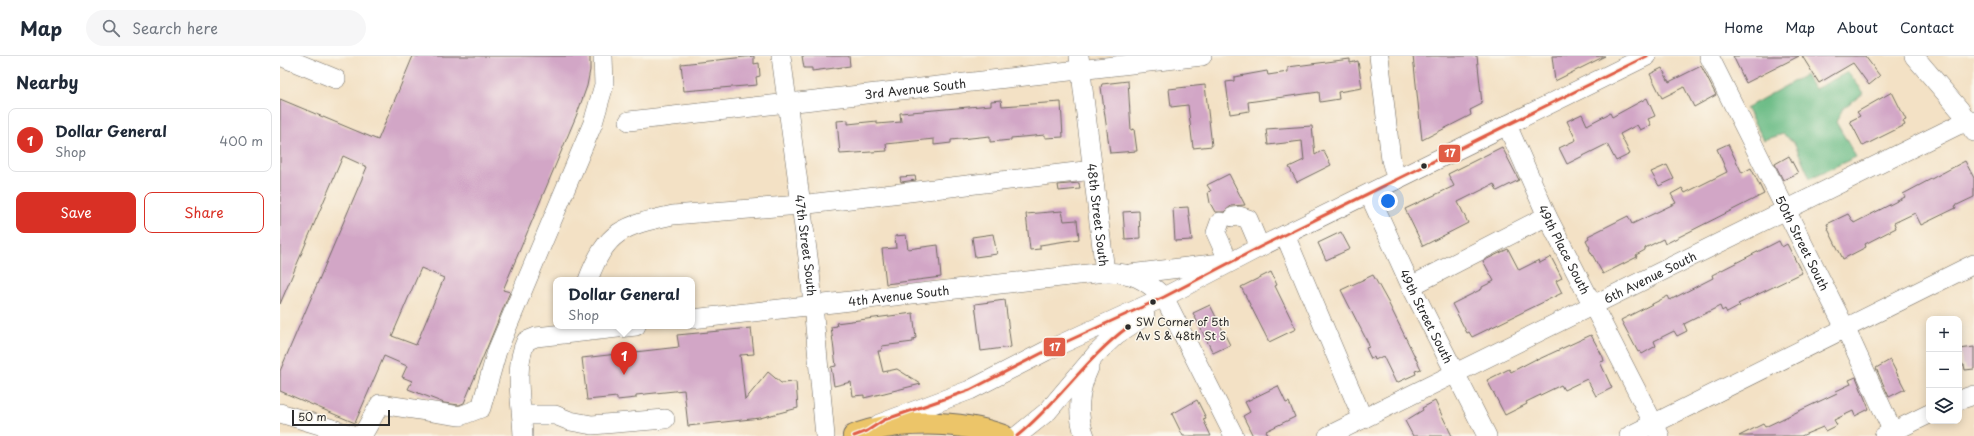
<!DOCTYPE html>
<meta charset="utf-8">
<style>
:root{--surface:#fff;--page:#f6f6f7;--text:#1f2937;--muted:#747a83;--line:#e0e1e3;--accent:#d93025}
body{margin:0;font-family:"Playpen Sans",sans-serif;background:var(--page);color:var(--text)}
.controls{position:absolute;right:12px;bottom:12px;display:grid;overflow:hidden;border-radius:8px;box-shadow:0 2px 10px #0003}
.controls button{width:36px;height:36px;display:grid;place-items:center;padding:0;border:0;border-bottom:1px solid var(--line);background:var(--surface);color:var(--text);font:20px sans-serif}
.scale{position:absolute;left:12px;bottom:10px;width:98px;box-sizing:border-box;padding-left:4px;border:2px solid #2b2b2b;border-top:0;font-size:11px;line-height:14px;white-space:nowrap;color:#2b2b2b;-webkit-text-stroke:3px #fbf7ec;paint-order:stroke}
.you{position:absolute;left:1108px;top:145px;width:14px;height:14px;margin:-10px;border:3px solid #fff;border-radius:50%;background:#1a73e8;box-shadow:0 0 0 6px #1a73e833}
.badge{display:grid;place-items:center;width:26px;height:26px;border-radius:50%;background:var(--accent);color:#fff;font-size:13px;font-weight:700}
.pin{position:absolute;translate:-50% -33px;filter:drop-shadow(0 1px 2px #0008)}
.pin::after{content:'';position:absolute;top:21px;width:14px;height:12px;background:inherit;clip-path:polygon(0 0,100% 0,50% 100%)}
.popup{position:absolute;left:273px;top:221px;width:142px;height:52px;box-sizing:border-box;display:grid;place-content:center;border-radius:8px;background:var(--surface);filter:drop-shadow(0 1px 3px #0005);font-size:13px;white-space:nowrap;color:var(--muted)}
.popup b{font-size:15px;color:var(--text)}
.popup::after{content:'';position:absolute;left:50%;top:100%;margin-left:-8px;border:8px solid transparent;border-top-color:var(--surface)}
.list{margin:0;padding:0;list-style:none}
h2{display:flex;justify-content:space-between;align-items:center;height:52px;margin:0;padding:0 16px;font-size:17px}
h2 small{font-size:13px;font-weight:400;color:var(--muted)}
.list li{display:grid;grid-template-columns:26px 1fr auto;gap:12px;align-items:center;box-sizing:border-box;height:64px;margin:0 8px 8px;padding:0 8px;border:1px solid var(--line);border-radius:8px}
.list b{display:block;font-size:15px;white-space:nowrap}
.list p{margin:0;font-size:13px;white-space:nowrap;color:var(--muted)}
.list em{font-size:13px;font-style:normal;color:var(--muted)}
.actions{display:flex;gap:8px;padding:12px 16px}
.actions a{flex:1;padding:9px 0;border:1px solid var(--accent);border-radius:8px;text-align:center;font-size:14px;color:var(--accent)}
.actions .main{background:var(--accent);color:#fff}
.icon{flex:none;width:22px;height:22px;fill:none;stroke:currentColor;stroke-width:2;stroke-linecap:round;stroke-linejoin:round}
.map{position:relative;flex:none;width:1694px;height:380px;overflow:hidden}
header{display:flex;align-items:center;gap:24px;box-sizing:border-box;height:56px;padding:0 20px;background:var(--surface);border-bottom:1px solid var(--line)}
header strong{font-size:19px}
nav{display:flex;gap:22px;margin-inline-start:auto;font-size:14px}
.search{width:280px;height:36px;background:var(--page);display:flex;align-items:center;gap:10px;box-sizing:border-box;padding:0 14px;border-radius:22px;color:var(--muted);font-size:15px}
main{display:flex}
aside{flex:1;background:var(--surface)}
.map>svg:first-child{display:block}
</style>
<header>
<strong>Map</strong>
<div class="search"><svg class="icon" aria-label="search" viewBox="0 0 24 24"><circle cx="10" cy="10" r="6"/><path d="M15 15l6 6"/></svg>Search here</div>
<nav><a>Home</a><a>Map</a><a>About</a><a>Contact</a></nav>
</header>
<main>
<aside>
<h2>Nearby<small></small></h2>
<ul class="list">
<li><span class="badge">1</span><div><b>Dollar General</b><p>Shop</p></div><em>400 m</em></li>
</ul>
<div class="actions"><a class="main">Save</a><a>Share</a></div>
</aside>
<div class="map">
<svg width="1694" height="380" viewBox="0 0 1694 380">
<rect width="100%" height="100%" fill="#fbf7ec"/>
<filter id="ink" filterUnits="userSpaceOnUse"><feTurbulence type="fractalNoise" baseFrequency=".025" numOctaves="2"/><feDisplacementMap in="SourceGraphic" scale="8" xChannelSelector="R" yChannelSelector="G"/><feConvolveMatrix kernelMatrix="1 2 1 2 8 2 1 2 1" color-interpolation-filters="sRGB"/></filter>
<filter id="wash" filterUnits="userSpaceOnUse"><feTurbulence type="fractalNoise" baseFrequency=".012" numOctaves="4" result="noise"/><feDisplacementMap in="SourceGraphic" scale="16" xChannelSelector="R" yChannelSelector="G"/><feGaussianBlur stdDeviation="0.9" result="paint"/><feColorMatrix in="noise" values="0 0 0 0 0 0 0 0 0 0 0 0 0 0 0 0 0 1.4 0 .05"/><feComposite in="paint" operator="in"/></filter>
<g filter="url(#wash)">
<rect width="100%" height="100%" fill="#f3e1c5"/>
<path fill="#6ebd88" stroke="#4c745a" d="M1568 16 1584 37 1563 52 1556 66 1576 101 1530 122 1514 86 1503 78 1484 84 1466 52 1525 19 1535 33Z"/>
<g id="blocks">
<path fill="#d2a6c6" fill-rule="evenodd" d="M133 0H310V14L307 30 297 58 223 234 230 236 184 347 179 349 164 347 128 333 132 325 122 321 127 310 104 300 75 367 0 335V315L87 111 63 100 0 248V43L98 84ZM141 212 164 222 136 289 112 280Z
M474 0V8L479 7 480 20 476 21 477 29 404 35 401 8Z
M522 0H569L570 10 532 15V12H524Z
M1133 0H1197L1202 48 1190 54 1191 59 1142 84Z
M1272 0H1325L1275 25Z
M1453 0H1519L1466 27Z
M1522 0H1585L1600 20 1589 29 1573 7 1539 27Z
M1070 3V7L1078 5 1082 32 1058 36 1059 43 1040 46 1039 36 968 46 969 55 950 58 946 26 954 25V21L987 15 988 19 1008 16V11Z
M1421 10 1436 39 1414 51 1404 31 1382 42 1370 18 1382 12 1389 26Z
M848 25 851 74 854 73 857 95 830 97 821 31 822 28Z
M925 29 932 90 913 92 908 49 891 51 889 33Z
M1612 36 1626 64 1623 65 1625 69 1583 90 1570 65 1580 60 1577 56Z
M1367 42 1375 60 1368 63 1371 69 1360 74 1357 69 1340 78 1350 98 1336 105 1327 88 1287 108 1279 92 1296 84 1287 65 1302 58 1307 69 1330 57 1332 61Z
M721 44 722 50 781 46 783 81 765 82V79L731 82V84L710 86V80L671 84V87L654 89V83L606 88 607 95 560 98 557 65 568 64V68L597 65V68L621 66 620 57 711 49V45Z
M1032 70 1035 99 1043 94 1051 109 1017 126 1009 111 1024 104 1022 85 988 89 986 73Z
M1448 88 1462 117 1471 112 1484 138 1385 188 1383 183 1365 192V194L1356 199 1357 201 1323 218 1309 193 1310 192 1306 184 1309 182 1308 180 1348 160 1352 168 1396 147 1391 138 1402 132 1405 137 1447 116 1437 93Z
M1222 91 1239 124 1217 135 1214 128 1178 146 1188 167 1143 190 1125 153 1174 130 1168 118Z
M1509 100 1518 117 1503 124 1495 108Z
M1685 105 1694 122V141L1675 150 1676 152 1641 169 1635 157 1614 167 1616 172 1585 188 1586 191 1563 203 1548 173H1549L1547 168 1568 158 1574 167 1625 141 1623 138Z
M1387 109 1394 123 1379 130 1371 116Z
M949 118 965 149 951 150 944 156H935L930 147 928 136 931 135 927 129Z
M635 120 636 124 621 126 620 121Z
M799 127 800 133 779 135 778 129Z
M908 151 912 184 895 185 893 152Z
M782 155 784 165 797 164 799 183 760 189V193L750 194 746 158Z
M859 155 860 182 845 183 843 156Z
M1061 176 1070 193 1046 204 1038 187Z
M713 178 717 198 695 201 692 181Z
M626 179 628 193 658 189 661 221 606 228 602 193 616 192 615 180Z
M1499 185 1502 191 1507 188 1522 217 1458 248 1460 250 1447 257 1445 253 1442 255 1440 250 1404 268 1407 275 1397 280 1394 275 1374 285 1376 290 1362 298 1360 295 1358 296 1341 264 1388 240 1390 244 1433 222 1432 219Z
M1228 193 1239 214 1259 204 1260 207 1271 201 1282 222 1276 225 1282 237 1192 281 1189 276 1187 277 1172 248 1202 233V231L1214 225 1203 205Z
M991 216 997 229 995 230 1016 273 989 286 961 231Z
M1093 219 1108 246 1141 313 1135 315 1136 318 1116 327 1103 300 1095 304 1094 301 1091 303 1086 292 1089 291 1088 287 1061 234Z
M725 244 731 291 701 295 695 248Z
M930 249 950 289 933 297 913 257Z
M633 257 636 282 633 283V286L602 290 601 295H598L603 316 617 313 641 328 584 342V339L573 340 571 326 554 330 551 311 556 310 551 271 557 270 556 267Z
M471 272 474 298 460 299 465 344 488 316 501 327 516 326 518 352 480 362 408 370 404 334 356 339V342L337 344V341L307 344 302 302 399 291 397 279Z
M1311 279 1323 301 1324 305 1320 306 1332 332 1316 340 1307 323 1284 334 1281 329 1246 346 1247 348 1225 359 1207 324 1229 313 1231 316 1256 303 1257 304Z
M1694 291V313L1685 314 1684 309H1682L1680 293Z
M1610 304 1625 333 1609 341 1596 312Z
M1576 321 1589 353 1575 360 1573 355 1554 364 1557 369 1545 375 1543 371 1521 380H1459L1483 368 1485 371 1557 337 1556 335 1571 328 1569 324Z
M998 330 1006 347 1009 346 1015 361 986 375 989 380H973L963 360 970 356 965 346Z
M917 344 926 362 923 363 931 380H903L892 358Z
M1155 345 1172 380H1133L1125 365 1143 354 1142 352Z"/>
</g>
</g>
<g filter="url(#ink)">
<use href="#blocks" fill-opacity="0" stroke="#716b61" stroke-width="1"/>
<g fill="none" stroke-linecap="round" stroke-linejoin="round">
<g stroke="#716b61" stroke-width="20">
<g id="minor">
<path d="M0 0 56 23"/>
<path id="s1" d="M501 0 530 216 545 380"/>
<path id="s2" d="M799 0 825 216"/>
<path d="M1099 0 1111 104 1117 124"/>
<path id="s3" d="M1429 0 1568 278 1613 376"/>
<path d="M1634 0 1680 54 1694 76"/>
<path id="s4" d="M349 65 922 0"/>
<path id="s5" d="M1227 69 1267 160 1380 380"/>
<path id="s6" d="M1089 138 1131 230 1207 380"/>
<path d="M953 161 959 160 968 163 980 191"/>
<path d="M1005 179 1083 363"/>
<path d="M850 218 949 206 936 177 940 166"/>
<path d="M308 224C327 174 343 170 393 159L520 149 813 114"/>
<path d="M1131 230 1267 160"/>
<path id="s7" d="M412 263 825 216C854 217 863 222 884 241L954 380"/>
<path d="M1679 344 1694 339"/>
<path d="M0 357 76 380"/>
<path d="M242 359H275L290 365 312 369 385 363"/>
<path d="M599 368 690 334 766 295 884 241 980 191 1367 0"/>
<path d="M82 380 100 348 180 360 201 352 217 295 313 67 324 29 323 0"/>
<path d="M243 380C242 350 233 313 246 285L256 281 356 270"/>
<path d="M737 380 768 355 817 297 836 279 865 260"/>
<path d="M805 380C796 358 799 333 809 312"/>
<path id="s8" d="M1048 380 1678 69 1694 65"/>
<path d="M1349 380 1694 208"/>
<path d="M1604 380 1649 358"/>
</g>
</g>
<g stroke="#716b61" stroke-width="24">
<path id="major" d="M574 380C616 363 681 364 723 380"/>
</g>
<use href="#minor" stroke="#fff" stroke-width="19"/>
<use href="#major" stroke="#ecc569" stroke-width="22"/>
<g stroke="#fbf7ec" stroke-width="6">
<path id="bus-1" d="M574 380 587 375 604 364 690 334 766 295 884 241 980 191 1367 0
M737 380C778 347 806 302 848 271"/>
</g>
<use href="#bus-1" stroke="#e15d46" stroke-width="3"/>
</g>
</g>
<g fill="#2b2b2b" stroke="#fbf7ec" stroke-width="1.5">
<circle cx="1144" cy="110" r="3.5"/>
<circle cx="873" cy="246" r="3.5"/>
<circle cx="848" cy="271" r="3.5"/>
</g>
<g text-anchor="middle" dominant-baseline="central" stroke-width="3" stroke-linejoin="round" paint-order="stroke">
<g font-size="11" fill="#2b2b2b" stroke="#fbf7ec" text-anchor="start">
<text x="856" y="265">SW Corner of 5th<tspan x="856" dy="14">Av S &amp; 48th St S</tspan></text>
</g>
<g font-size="12" fill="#2b2b2b" stroke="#fbf7ec">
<text stroke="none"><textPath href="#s4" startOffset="288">3rd Avenue South</textPath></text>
<text stroke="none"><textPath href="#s2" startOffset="160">48th Street South</textPath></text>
<text stroke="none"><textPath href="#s3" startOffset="209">50th Street South</textPath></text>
<text stroke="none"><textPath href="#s1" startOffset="191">47th Street South</textPath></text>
<text stroke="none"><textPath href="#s5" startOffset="137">49th Place South</textPath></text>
<text stroke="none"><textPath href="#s8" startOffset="359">6th Avenue South</textPath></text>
<text stroke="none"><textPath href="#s7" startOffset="208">4th Avenue South</textPath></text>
<text stroke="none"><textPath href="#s6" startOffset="135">49th Street South</textPath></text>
</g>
</g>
<g stroke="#fbf7ec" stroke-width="1.5">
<rect x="1158" y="88" width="23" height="19" rx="4" fill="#e15d46"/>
<rect x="763" y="281" width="23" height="20" rx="4" fill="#e15d46"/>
</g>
<g font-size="11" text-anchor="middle" font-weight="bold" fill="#fff">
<text x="1170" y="101">17</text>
<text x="775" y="295">17</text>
</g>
</svg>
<div class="controls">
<button>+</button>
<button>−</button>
<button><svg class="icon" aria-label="layers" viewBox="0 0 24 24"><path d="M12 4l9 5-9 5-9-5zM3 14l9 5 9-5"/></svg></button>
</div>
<div class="scale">50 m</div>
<div class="you"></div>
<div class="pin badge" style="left:344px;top:319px">1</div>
<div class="popup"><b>Dollar General</b>Shop</div>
</div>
</main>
